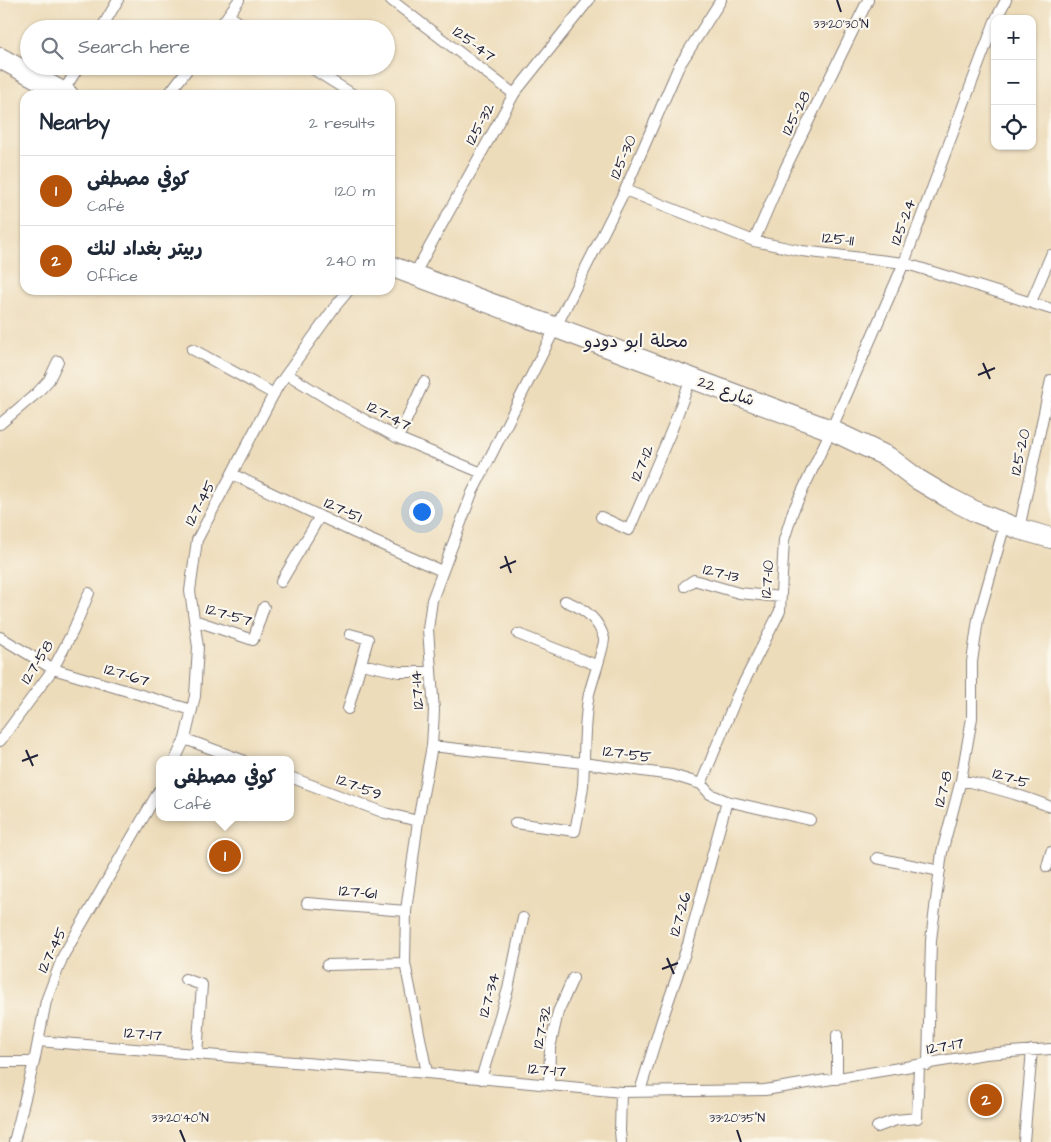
<!DOCTYPE html>
<meta charset="utf-8">
<style>
:root{--surface:#fff;--page:#f2f2f3;--text:#1f2937;--muted:#747a83;--line:#e0e1e3;--accent:#b45309}
body{margin:0;font-family:"Architects Daughter","Playpen Sans Arabic",sans-serif;background:var(--page);color:var(--text)}
.controls{position:absolute;right:15px;top:15px;display:grid;overflow:hidden;border-radius:10px;box-shadow:0 1px 4px #0004}
.controls button{width:45px;height:45px;display:grid;place-items:center;padding:0;border:0;border-bottom:1px solid var(--line);background:var(--surface);color:var(--text);font:25px sans-serif}
.you{position:absolute;left:421px;top:511px;width:18px;height:18px;margin:-12px;border:4px solid #fff;border-radius:50%;background:#1a73e8;box-shadow:0 0 0 8px #1a73e833}
.badge{display:grid;place-items:center;width:32px;height:32px;border-radius:50%;background:var(--accent);color:#fff;font-size:16px;font-weight:700}
.pin{position:absolute;translate:-50% -50%;border:2px solid #fff;box-shadow:0 1px 5px #0006}
.popup{position:absolute;left:156px;top:756px;width:138px;height:65px;box-sizing:border-box;display:grid;place-content:center;border-radius:10px;background:var(--surface);filter:drop-shadow(0 1px 4px #0005);font-size:16px;white-space:nowrap;color:var(--muted)}
.popup b{font-size:19px;color:var(--text)}
.popup::after{content:'';position:absolute;left:50%;top:100%;margin-left:-10px;border:10px solid transparent;border-top-color:var(--surface)}
.list{margin:0;padding:0;list-style:none}
h2{display:flex;justify-content:space-between;align-items:center;height:65px;margin:0;padding:0 20px;font-size:21px}
h2 small{font-size:16px;font-weight:400;color:var(--muted)}
.list li{display:grid;grid-template-columns:32px 1fr auto;gap:15px;align-items:center;box-sizing:border-box;height:70px;padding:0 20px;border-top:1px solid var(--line)}
.list b{display:block;font-size:19px;white-space:nowrap}
.list p{margin:0;font-size:16px;white-space:nowrap;color:var(--muted)}
.list em{font-size:16px;font-style:normal;color:var(--muted)}
.icon{flex:none;width:28px;height:28px;fill:none;stroke:currentColor;stroke-width:2;stroke-linecap:round;stroke-linejoin:round}
.map{position:relative;flex:none;width:1051px;height:1142px;overflow:hidden}
.search{position:absolute;background:var(--surface);box-shadow:0 1px 4px #0004;left:20px;top:20px;width:375px;height:55px;display:flex;align-items:center;gap:12px;box-sizing:border-box;padding:0 18px;border-radius:28px;color:var(--muted);font-size:19px}
.panel{position:absolute;background:var(--surface);box-shadow:0 1px 4px #0004;left:20px;top:90px;width:375px;height:205px;border-radius:15px}
.map>svg:first-child{display:block}
</style>
<div class="map">
<svg width="1051" height="1142" viewBox="0 0 1051 1142">
<rect width="100%" height="100%" fill="#fbf7ec"/>
<filter id="ink" filterUnits="userSpaceOnUse"><feTurbulence type="fractalNoise" baseFrequency=".02" numOctaves="2"/><feDisplacementMap in="SourceGraphic" scale="10" xChannelSelector="R" yChannelSelector="G"/><feConvolveMatrix kernelMatrix="1 2 1 2 8 2 1 2 1" color-interpolation-filters="sRGB"/></filter>
<filter id="wash" filterUnits="userSpaceOnUse"><feTurbulence type="fractalNoise" baseFrequency=".0096" numOctaves="4" result="noise"/><feDisplacementMap in="SourceGraphic" scale="20" xChannelSelector="R" yChannelSelector="G"/><feGaussianBlur stdDeviation="1.12" result="paint"/><feColorMatrix in="noise" values="0 0 0 0 0 0 0 0 0 0 0 0 0 0 0 0 0 1.4 0 .05"/><feComposite in="paint" operator="in"/></filter>
<g filter="url(#wash)">
<rect width="100%" height="100%" fill="#eddcba"/>
</g>
<g filter="url(#ink)">
<g fill="none" stroke-linecap="round" stroke-linejoin="round">
<g stroke="#887f7a" stroke-width="12">
<path id="lane" d="M391 0 514 94
M228 15 249 29
M996 19 1006 0
M101 29 118 0
M218 29 239 0
M308 66 354 95
M63 92 79 66
M168 95 190 66
M625 190 754 241 802 251 904 263 1051 309
M754 241 785 169 868 0
M414 275 514 94 589 0
M1031 302 1051 255
M192 349 274 394
M287 374 339 406 398 438 482 473
M0 424 37 393 49 380 58 361
M398 438 424 382
M232 474 355 533 442 571
M601 517 629 530 672 429 691 378
M1019 529 1051 380
M281 582 320 516
M685 586 694 580 739 593 781 597
M194 620 253 640 264 607
M518 634 596 665
M0 637 53 669 192 710
M361 664 399 672H431
M348 709 368 639 350 634
M185 739 242 760
M0 741 53 669 73 631 89 593
M432 746 583 763 672 775 701 784 710 794 727 801 810 820
M175 760 185 739 195 696 198 647 190 591 197 540 278 386 334 308 349 290
M290 777 385 813 418 821
M961 780C992 787 1022 795 1051 807
M701 784 737 696 780 611 784 540 793 511 831 430 904 263 995 21
M515 823 575 831C578 816 581 801 583 786 585 755 583 725 589 694 591 685 605 644 604 639 599 619 584 608 565 601
M877 858 940 871
M1047 867 1051 852
M307 903 406 911
M327 965 405 963
M185 979 202 985 197 1054
M38 1041 427 1073 621 1092 765 1090 985 1054 1051 1049
M0 1062H34
M928 1065 931 940 942 852 961 780 972 718V662L978 619 1005 524
M427 1073 405 963 406 911 418 821 432 746 434 711 428 629 432 600 472 493 625 190 679 66 721 0
M481 1079 508 989 523 918
M837 1079V1035
M549 1085 550 1048 558 1012 573 978
M640 1091 662 1020 688 944 727 801
M877 1127 896 1120 917 1118 919 1066
M1024 1141 1032 1050
M14 1142 34 1062 46 1001 63 956 160 789
M621 1142 620 1131 621 1092"/>
</g>
<g stroke="#887f7a" stroke-width="22">
<path id="street" d="M0 58 68 95
M390 266 831 430 888 457 917 479 949 498 978 513 1019 529 1051 538"/>
</g>
<use href="#lane" stroke="#fff" stroke-width="10"/>
<use href="#street" stroke="#fff" stroke-width="20"/>
</g>
</g>
<path fill="none" stroke="#22223b" stroke-width="2" d="M837 0 841 12M983 363 990 379M978 375 995 368M505 556 511 573M500 568 516 561M26 750 33 766M22 761 38 755M667 958 674 974M662 969 678 963M180 1130 185 1142M737 1130 741 1142"/>
<g text-anchor="middle" dominant-baseline="central" stroke-width="4.5" stroke-linejoin="round" paint-order="stroke">
<g font-size="16" fill="#22223b" stroke="#fbf7ec">
<text transform="translate(474 44) rotate(37)">125-47</text>
<text transform="translate(796 113) rotate(-64)">125-28</text>
<text transform="translate(480 124) rotate(-61)">125-32</text>
<text transform="translate(623 157) rotate(-67)">125-30</text>
<text transform="translate(903 222) rotate(-70)">125-24</text>
<text transform="translate(838 239) rotate(6)">125-11</text>
<text transform="translate(726 391) rotate(20)">شارع 22</text>
<text transform="translate(389 416) rotate(27)">127-47</text>
<text transform="translate(1020 452) rotate(-78)">125-20</text>
<text transform="translate(642 463) rotate(-67)">127-12</text>
<text transform="translate(200 503) rotate(-62)">127-45</text>
<text transform="translate(343 510) rotate(25)">127-51</text>
<text transform="translate(721 573) rotate(14)">127-13</text>
<text transform="translate(767 579) rotate(-86)">127-10</text>
<text transform="translate(229 615) rotate(16)">127-57</text>
<text transform="translate(37 662) rotate(-58)">127-58</text>
<text transform="translate(127 675) rotate(17)">127-67</text>
<text transform="translate(417 690) rotate(-94)">127-14</text>
<text transform="translate(627 754) rotate(8)">127-55</text>
<text transform="translate(1011 778) rotate(17)">127-5</text>
<text transform="translate(359 787) rotate(21)">127-59</text>
<text transform="translate(943 789) rotate(-76)">127-8</text>
<text transform="translate(358 892) rotate(5)">127-61</text>
<text transform="translate(680 914) rotate(-74)">127-26</text>
<text transform="translate(52 950) rotate(-64)">127-45</text>
<text transform="translate(489 995) rotate(-75)">127-34</text>
<text transform="translate(542 1027) rotate(-78)">127-32</text>
<text transform="translate(143 1034) rotate(5)">127-17</text>
<text transform="translate(945 1046) rotate(-10)">127-17</text>
<text transform="translate(547 1070) rotate(5)">127-17</text>
</g>
<g font-size="18" fill="#22223b" stroke="#fbf7ec">
<text x="636" y="341">محلة ابو دودو</text>
</g>
</g>
<g font-size="12" text-anchor="middle" fill="#22223b" stroke="#fbf7ec" stroke-width="4.5" stroke-linejoin="round" paint-order="stroke">
<text x="841" y="28">33°20'30"N</text>
<text x="180" y="1122">33°20'40"N</text>
<text x="737" y="1122">33°20'35"N</text>
</g>
</svg>
<div class="controls">
<button>+</button>
<button>−</button>
<button><svg class="icon" aria-label="locate" viewBox="0 0 24 24"><circle cx="12" cy="12" r="6"/><path d="M12 2v4M12 18v4M2 12h4M18 12h4"/></svg></button>
</div>
<div class="you"></div>
<div class="pin badge" style="left:225px;top:856px">1</div>
<div class="popup"><b>كوفي مصطفى</b>Café</div>
<div class="pin badge" style="left:986px;top:1100px">2</div>
<div class="search"><svg class="icon" aria-label="search" viewBox="0 0 24 24"><circle cx="10" cy="10" r="6"/><path d="M15 15l6 6"/></svg>Search here</div>
<section class="panel">
<h2>Nearby<small>2 results</small></h2>
<ul class="list">
<li><span class="badge">1</span><div><b>كوفي مصطفى</b><p>Café</p></div><em>120 m</em></li>
<li><span class="badge">2</span><div><b>ربيتر بغداد لنك</b><p>Office</p></div><em>240 m</em></li>
</ul>
</section>
</div>
